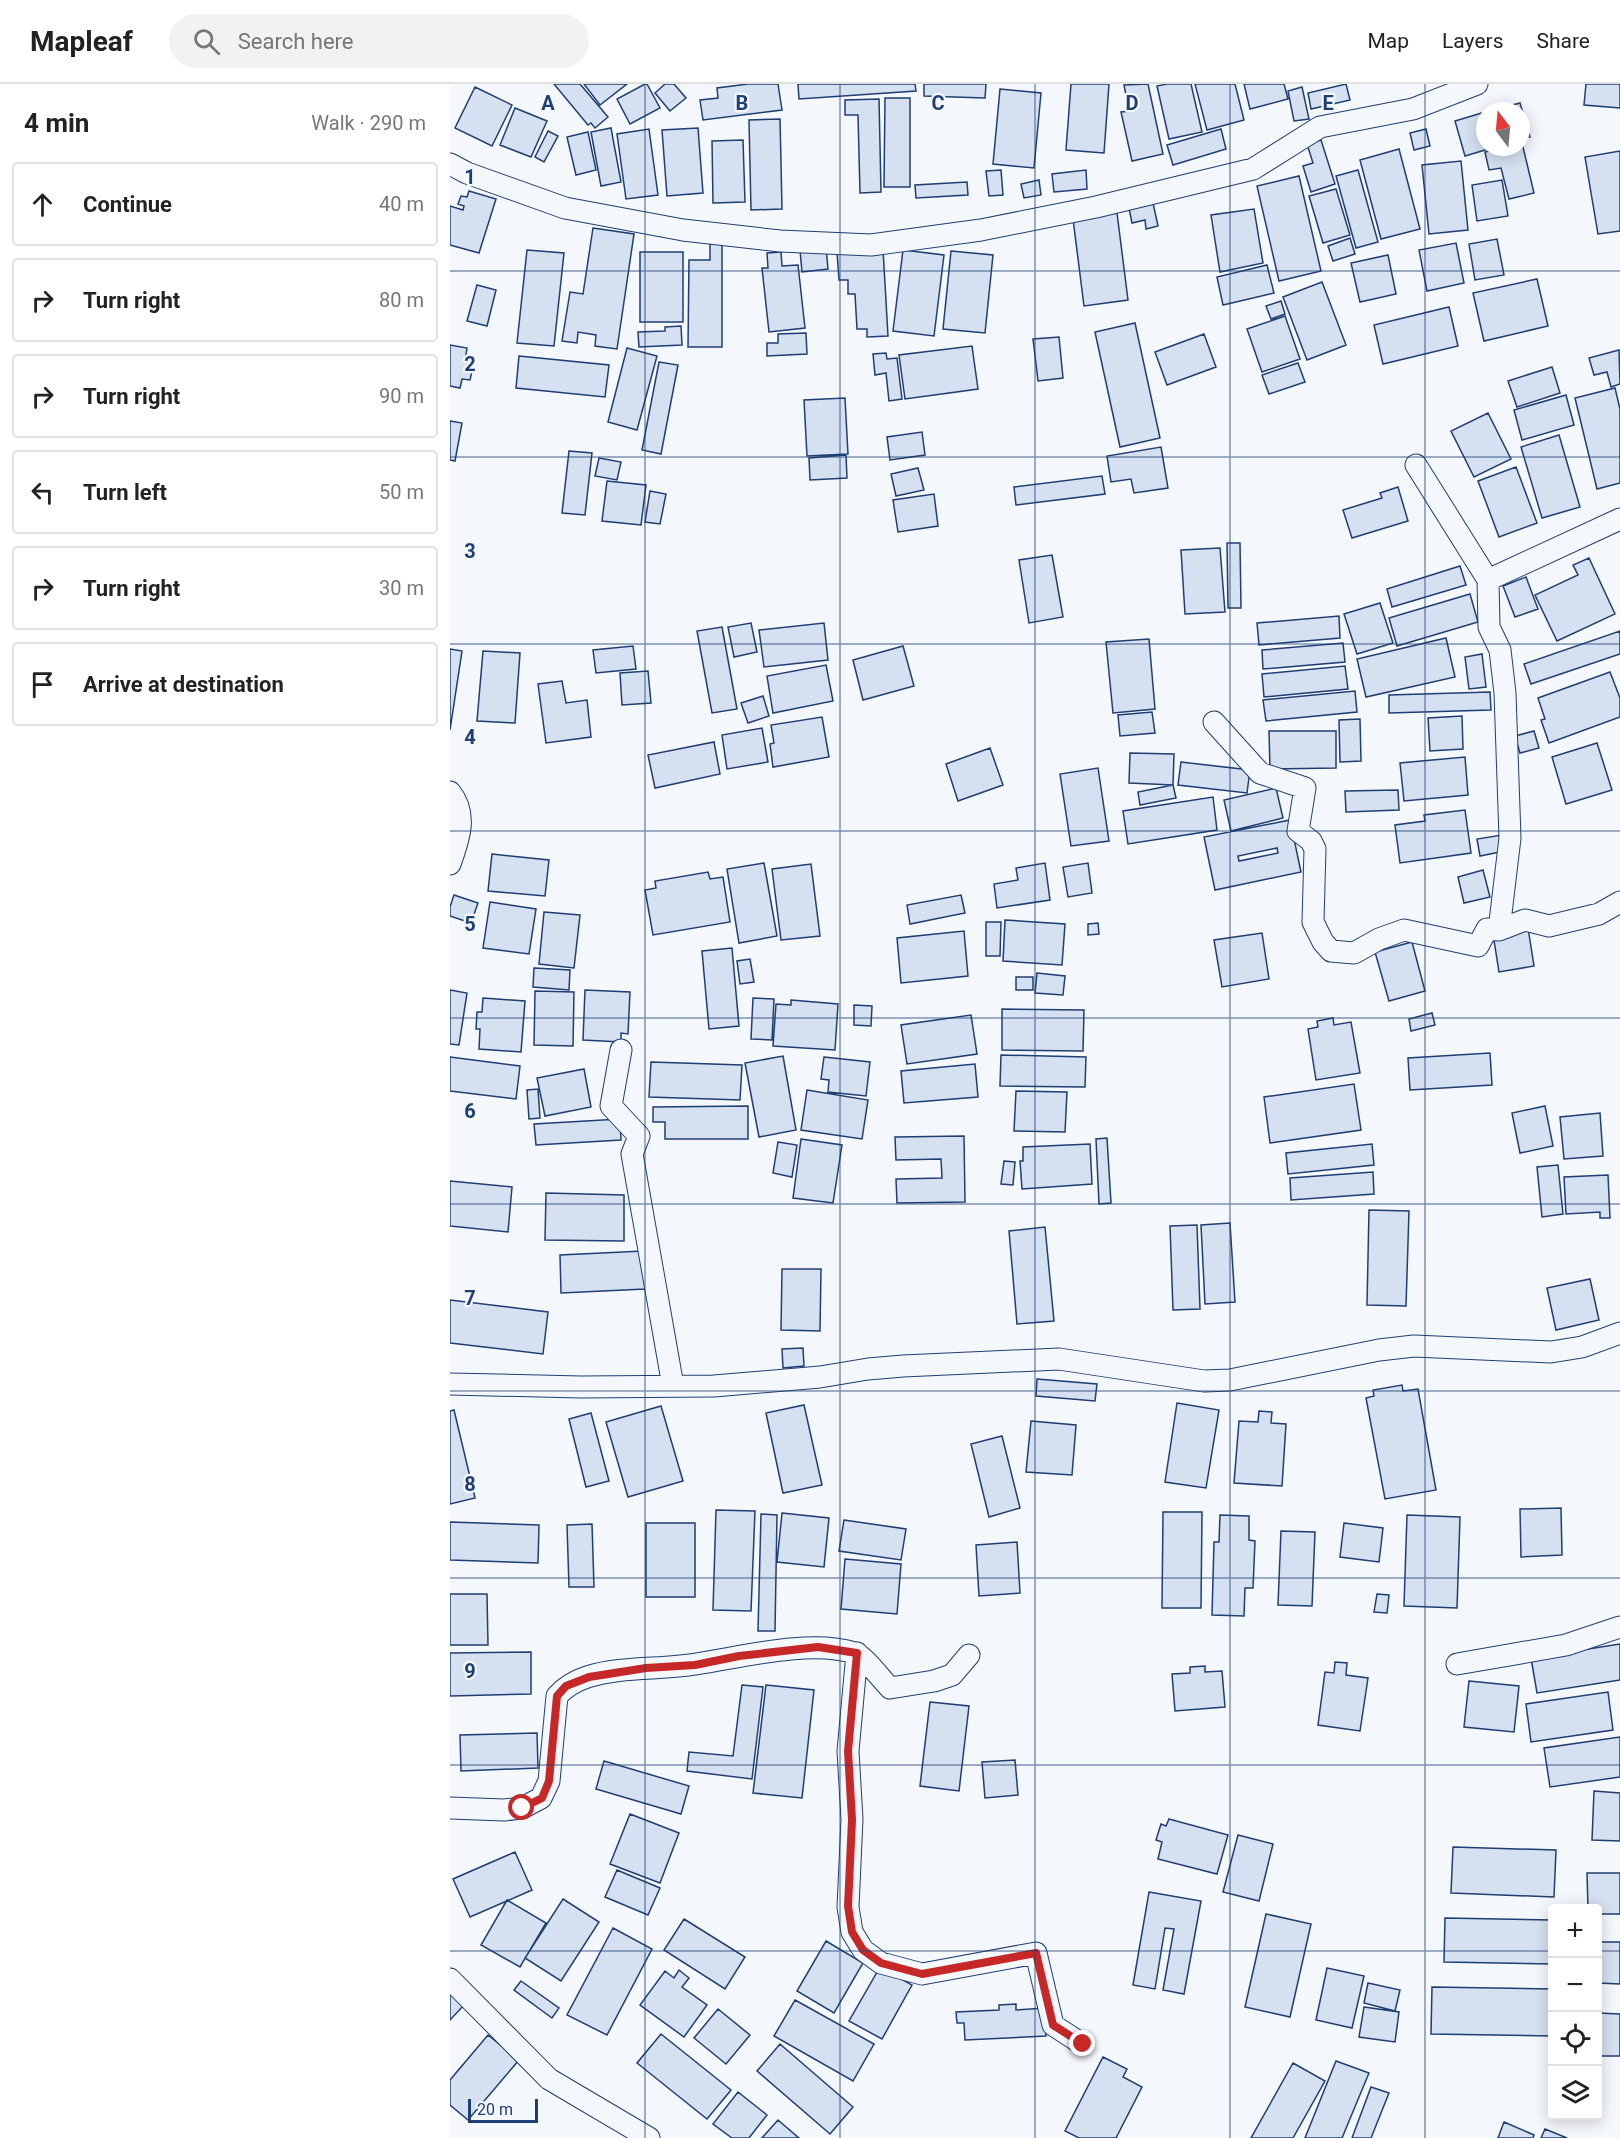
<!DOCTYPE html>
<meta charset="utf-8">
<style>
:root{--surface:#fff;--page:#f2f2f2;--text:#222;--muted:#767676;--line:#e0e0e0}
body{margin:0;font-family:Roboto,sans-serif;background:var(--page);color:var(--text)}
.controls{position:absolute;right:18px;bottom:18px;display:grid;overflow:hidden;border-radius:6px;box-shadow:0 3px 15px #0003}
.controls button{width:54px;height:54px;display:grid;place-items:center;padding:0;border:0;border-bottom:2px solid var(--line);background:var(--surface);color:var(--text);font:30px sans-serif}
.compass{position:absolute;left:1026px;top:18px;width:54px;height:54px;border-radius:50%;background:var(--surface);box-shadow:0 3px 15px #0003;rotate:344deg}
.scale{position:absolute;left:18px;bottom:15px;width:70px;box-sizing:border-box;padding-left:6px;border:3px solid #1d3f73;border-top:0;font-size:16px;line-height:21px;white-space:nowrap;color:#1d3f73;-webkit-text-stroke:4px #f4f7fb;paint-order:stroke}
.stop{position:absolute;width:18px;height:18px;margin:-14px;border:4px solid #c62828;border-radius:50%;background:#fff}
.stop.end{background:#c62828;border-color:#fff;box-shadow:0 2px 6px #0008}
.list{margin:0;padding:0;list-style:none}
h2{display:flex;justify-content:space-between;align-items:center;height:78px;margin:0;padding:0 24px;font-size:26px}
h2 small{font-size:20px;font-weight:400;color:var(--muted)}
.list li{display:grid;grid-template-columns:39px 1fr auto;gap:18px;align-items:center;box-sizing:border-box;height:84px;margin:0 12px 12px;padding:0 12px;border:2px solid var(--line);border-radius:6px}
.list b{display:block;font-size:22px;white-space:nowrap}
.list em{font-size:20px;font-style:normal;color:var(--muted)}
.icon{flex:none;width:33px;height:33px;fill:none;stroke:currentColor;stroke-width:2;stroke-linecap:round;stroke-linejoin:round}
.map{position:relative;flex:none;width:1170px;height:2054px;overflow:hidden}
header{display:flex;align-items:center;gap:36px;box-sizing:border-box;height:84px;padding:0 30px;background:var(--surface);border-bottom:2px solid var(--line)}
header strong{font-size:28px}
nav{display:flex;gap:33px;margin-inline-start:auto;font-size:21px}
.search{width:420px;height:54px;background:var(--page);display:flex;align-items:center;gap:15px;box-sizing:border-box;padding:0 21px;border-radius:33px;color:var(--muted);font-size:22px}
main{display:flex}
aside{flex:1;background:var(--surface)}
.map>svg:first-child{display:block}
</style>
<header>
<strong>Mapleaf</strong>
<div class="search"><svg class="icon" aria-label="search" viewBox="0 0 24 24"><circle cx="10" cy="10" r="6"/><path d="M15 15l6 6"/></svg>Search here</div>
<nav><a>Map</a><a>Layers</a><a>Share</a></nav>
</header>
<main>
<aside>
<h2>4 min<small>Walk · 290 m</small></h2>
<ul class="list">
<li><svg class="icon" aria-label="ahead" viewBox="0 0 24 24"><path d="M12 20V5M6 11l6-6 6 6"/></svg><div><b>Continue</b></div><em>40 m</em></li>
<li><svg class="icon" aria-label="right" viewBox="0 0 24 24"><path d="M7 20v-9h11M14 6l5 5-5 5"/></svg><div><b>Turn right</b></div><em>80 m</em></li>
<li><svg class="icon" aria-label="right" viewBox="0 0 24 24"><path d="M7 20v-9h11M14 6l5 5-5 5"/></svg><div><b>Turn right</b></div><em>90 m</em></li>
<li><svg class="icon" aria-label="left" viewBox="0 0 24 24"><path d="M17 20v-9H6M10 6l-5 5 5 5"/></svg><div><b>Turn left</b></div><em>50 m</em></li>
<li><svg class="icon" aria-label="right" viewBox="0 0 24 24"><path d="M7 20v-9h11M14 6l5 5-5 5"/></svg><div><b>Turn right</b></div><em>30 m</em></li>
<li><svg class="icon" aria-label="arrive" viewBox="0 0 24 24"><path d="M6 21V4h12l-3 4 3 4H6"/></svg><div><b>Arrive at destination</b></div></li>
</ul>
</aside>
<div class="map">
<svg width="1170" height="2054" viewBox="0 0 1170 2054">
<rect width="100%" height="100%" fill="#f4f7fb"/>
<path fill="#d5e0f0" stroke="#1d3f73" stroke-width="1.5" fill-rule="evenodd" d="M104 0H130L158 33 145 44 141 39 138 41Z
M134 0H177L150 21Z
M195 0H197L210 24 180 40 167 15Z
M215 0H224L236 14 220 27 205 9Z
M298 0H328L332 26 253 36 250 16 268 14 267 4Z
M348 0H465L466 7 349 15Z
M474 0H536L535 14 474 12Z
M621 0H659L654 69 616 66Z
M698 0 713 70 682 77 671 28 679 27 674 1Z
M717 0H741L752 48 719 55 707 2Z
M745 0H785L794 36 757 46Z
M794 0H834L838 15 800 25Z
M896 0 900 16 861 25 858 9Z
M1136 0H1170V24L1134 21Z
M25 3 62 21 42 62 5 44Z
M852 3 859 35 844 37 838 7Z
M550 5 591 9 584 84 543 80Z
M435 14H460V103H434Z
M429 15 431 108 410 109 408 31H395V16Z
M1070 19 1080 53 1071 55V27H1040Z
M65 24 97 37 81 73 50 61Z
M1035 28V63H1045L1015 72 1005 37Z
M330 35 332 125 301 126 299 36Z
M161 44 171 98 151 102 141 48Z
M248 44 253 109 217 112 212 46Z
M199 45 208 111 176 115 167 50Z
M771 45 776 65 723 81 717 61Z
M976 45 980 62 964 66 960 49Z
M98 47 108 52 94 78 85 73Z
M138 48 146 86 126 91 117 53Z
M293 56 295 118 263 119 262 57Z
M871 56 885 100 861 108 853 82 863 79 857 60Z
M1072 59 1084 109 1059 115 1051 84 1039 86 1035 68 1057 63H1071Z
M949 65 970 145 931 155 910 76Z
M1170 67V147L1148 150 1135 73Z
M1011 77 1018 146 979 150 972 81Z
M551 86 553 111 539 112 536 87Z
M636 86 637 105 604 108 602 90Z
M908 86 928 158 906 164 886 92Z
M849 92 871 187 829 197 807 102Z
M589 96 591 111 574 114 571 100Z
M1052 96 1058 132 1027 137 1022 101Z
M517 98 518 111 466 114 465 101Z
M886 105 900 151 873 159 859 112Z
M19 107 46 115 29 169 0 161V122L13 126 14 122 8 120 11 112 17 113Z
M703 119 708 142 696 145 695 136 682 139 679 124Z
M804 125 813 179 770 188 761 131Z
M667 129 678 216 634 222 623 135Z
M143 144 184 150 167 265 145 262 146 251 128 248 127 259 112 257 120 208 133 210Z
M900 154 905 170 883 177 878 162Z
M1047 155 1054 191 1025 196 1019 160Z
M260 158H272V263H238L239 176H260Z
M1006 159 1014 199 977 207 969 166Z
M376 163 378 185 352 188 350 166Z
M433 165 438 252 417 253V245H407L405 210H398V196H389L387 168Z
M77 166 114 169 104 262 67 259Z
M453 166 494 171 484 252 443 247Z
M501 167 543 171 535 249 493 245Z
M190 168H233V238H190Z
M331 168 332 182 348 181 355 244 319 248 312 184H318L317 169Z
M938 171 946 210 910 218 901 179Z
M817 181 824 209 773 221 767 193Z
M1087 195 1098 242 1034 257 1023 209Z
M872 198 896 261 857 276 833 213Z
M27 201 46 206 37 242 17 237Z
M831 217 835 230 821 235 816 222Z
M999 223 1008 262 933 280 924 241Z
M835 232 850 275 812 288 797 245Z
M685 239 710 354 670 363 645 248Z
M231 242 232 261 189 263 188 248 215 247V243Z
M356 249 357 270 317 272V259H328V250Z
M754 250 766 283 717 301 705 268Z
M609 253 613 294 588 297 583 255Z
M0 261 17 264 15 277 24 278 20 296 12 295 10 304 0 302Z
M522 262 528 305 455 315 449 271Z
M177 264 207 272 187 346 158 338Z
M1169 266 1170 300 1161 303 1157 288 1144 291 1139 274Z
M436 269 437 275 447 274 452 315 439 317 436 289 425 291 423 270Z
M69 272 159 281 155 313 66 304Z
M209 278 228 281 211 370 192 366Z
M848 279 855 298 819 310 812 291Z
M1102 283 1110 309 1067 323 1058 297Z
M1165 304 1170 325V399L1147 405 1125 314Z
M1116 311 1124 341 1072 356 1064 326Z
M395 314 398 370 357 372 354 316Z
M1038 329 1061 375 1024 393 1001 347Z
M0 337 12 339 5 377 0 376Z
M472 348 475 371 440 376 437 353Z
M1109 351 1130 423 1092 434 1071 363Z
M711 363 718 404 684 409 681 395 661 398 657 372Z
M119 367 142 369 135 431 112 429Z
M396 371 397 394 360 396 359 374Z
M149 374 171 378 167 396 145 392Z
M1066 383 1087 439 1049 453 1028 397Z
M468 384 474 406 446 412 441 390Z
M652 392 655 410 566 421 564 403Z
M157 397 196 401 191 441 152 437Z
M948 403 958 437 902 454 893 426 932 414 930 409Z
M200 407 216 410 210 440 195 438Z
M484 410 488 442 448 448 443 416Z
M777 459H790L791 524H778Z
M770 464 775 528 735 530 731 466Z
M602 471 613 533 579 539 569 476Z
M1139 474 1165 530 1107 557 1085 511 1128 491 1123 481Z
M1010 482 1016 501 942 523 937 505Z
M1076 493 1088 525 1065 533 1053 502Z
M1020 510 1028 538 947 562 939 534Z
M930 519 943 559 907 570 894 530Z
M889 532 890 554 809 561 807 539Z
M301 539 307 568 284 573 278 543Z
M374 539 378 576 314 583 309 546Z
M272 543 287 625 262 629 247 547Z
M1170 547V570L1081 600 1074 580Z
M996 554 1005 593 916 613 907 575Z
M699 555 705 625 663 629 656 558Z
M893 559 895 578 813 585 812 566Z
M183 562 186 585 146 589 143 566Z
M453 562 464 602 413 616 403 576Z
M0 565 12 567 0 646Z
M33 567 70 569 65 639 27 637Z
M1032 570 1036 603 1019 605 1015 573Z
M376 581 383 617 323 629 317 592Z
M895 582 898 605 814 613 812 590Z
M198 587 201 619 172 621 170 589Z
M1160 588 1170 614V633L1099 659 1091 636 1095 635 1088 614Z
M112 597 116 619 137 616 141 653 96 659 88 600Z
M905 607 907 628 816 637 813 616Z
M1040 608 1041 626 939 629V611Z
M313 612 319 632 298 639 291 619Z
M702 628 705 649 670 652 668 631Z
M1012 632 1013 665 980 667 978 634Z
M372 633 379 673 323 683 320 660 324 659 321 641Z
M910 635 911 677 890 678 889 636Z
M312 644 318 678 277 685 272 651Z
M819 647H886V684L820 685Z
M1084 647 1089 664 1070 669 1065 652Z
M264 658 270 690 205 704 198 671Z
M1147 659 1162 706 1116 720 1102 673Z
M540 664 553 701 508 717 496 680Z
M680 669 724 670 723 701 679 699Z
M1015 673 1018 711 954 717 950 679Z
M731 678 800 686 797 709 728 701Z
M648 684 659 757 621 762 610 690Z
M723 701 726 714 690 721 688 708Z
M826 704 833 734 781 747 774 716Z
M948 706 949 726 896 728 895 707Z
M763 713 767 746 678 760 673 727Z
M1015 726 1021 769 950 779 945 741 975 737 974 731Z
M840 736 851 788 765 806 754 753ZM827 764 828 769 789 777 788 772Z
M1052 751 1055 767 1030 772 1027 755Z
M42 770 99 776 95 812 38 807Z
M314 779 327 852 289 859 277 785Z
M595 779 600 816 547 824 544 800 568 796 566 784Z
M638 779 642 809 618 813 613 783Z
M361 780 370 852 331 856 322 785Z
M1033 786 1040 813 1014 819 1008 793Z
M258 788 260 795 273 793 280 838 203 851 195 806 206 804 205 797Z
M4 811 28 819 21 839 0 832V823Z
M511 811 515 829 460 840 457 821Z
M40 818 86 825 79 870 33 864Z
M94 828 130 831 124 884 89 880Z
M555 836 615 840 612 881 553 877Z
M536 838H551L550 872H536Z
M648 839 649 850 638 851V840Z
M1078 844 1084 882 1049 888 1043 850Z
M514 847 518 892 451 899 447 854Z
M812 849 819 895 772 903 764 856Z
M962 858 975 907 939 917 925 868Z
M282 864 289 942 259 945 252 867Z
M300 875 304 898 290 900 287 877Z
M84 884 120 886 119 906 83 903Z
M587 889 615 892 613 911 585 909Z
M566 893H583V906H566Z
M0 906 17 909 9 961 0 960Z
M135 906 180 908 178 950 171 949V958L133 956Z
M85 907 124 908 123 962 84 961Z
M33 914 75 917 71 968 29 965 30 945H26L27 928H32Z
M303 914 324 915 322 956 301 955Z
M341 916 388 920 385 966 323 962 326 920 341 921Z
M404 921 422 922 421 942 404 941Z
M552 925 634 926 633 967 552 966Z
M982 929 985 941 961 947 959 935Z
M521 931 527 970 457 980 451 941Z
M883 934 884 941 901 938 910 989 866 996 858 945 868 943 867 937Z
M1040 969 1042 1001 960 1006 958 974Z
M551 971 636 973 635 1003 550 1002Z
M333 972 346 1046 309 1053 295 979Z
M0 973 70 982 66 1015 0 1007Z
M374 973 420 978 416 1012 378 1008 379 996 371 995Z
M201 978 292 981 290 1016 199 1013Z
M525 980 528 1013 454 1019 451 987Z
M134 985 141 1023 95 1032 87 994Z
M904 1000 911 1046 820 1059 814 1013Z
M88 1005 90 1034 79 1035 77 1006Z
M357 1006 418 1016 412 1055 351 1046Z
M566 1007 617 1008 615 1048 564 1047Z
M298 1022V1055H215V1038H203V1023Z
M1095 1022 1103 1062 1070 1069 1062 1029Z
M1150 1029 1153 1072 1114 1075 1110 1033Z
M170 1035 171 1056 86 1061 84 1040Z
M514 1052 515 1118 447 1119 446 1095 492 1094 491 1075 446 1076 445 1053Z
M657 1054 661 1119 649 1120 646 1055Z
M351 1055 392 1061 383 1119 343 1114Z
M328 1058 347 1061 342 1093 323 1089Z
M640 1060 642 1100 572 1105 570 1077H573V1063Z
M922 1060 924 1081 838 1090 836 1069Z
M554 1077 565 1078 563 1101 551 1100Z
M1108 1081 1113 1130 1092 1133 1087 1083Z
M923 1088 924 1110 841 1116 840 1094Z
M1158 1091 1160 1134H1150V1128L1116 1130 1114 1093Z
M0 1097 62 1103 58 1148 0 1142Z
M96 1109 174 1111V1157L95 1156Z
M919 1126 959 1127 956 1222 917 1221Z
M780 1139 785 1218 755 1220 751 1141Z
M747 1141 750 1225 723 1226 720 1142Z
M595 1143 604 1237 567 1240 559 1147Z
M193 1167 195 1205 111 1209 110 1171Z
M332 1185H371L370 1247 331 1246Z
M1140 1195 1149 1236 1106 1246 1097 1204Z
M0 1216 98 1228 93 1270 0 1259Z
M353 1264 354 1282 333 1284 332 1265Z
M587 1295 647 1300 645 1317 586 1312Z
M952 1301 953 1307 968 1305 986 1406 935 1415 916 1314 924 1312 923 1306Z
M727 1319 769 1326 756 1404 715 1398Z
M354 1321 372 1401 333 1409 316 1329Z
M211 1322 233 1397 178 1413 156 1338Z
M4 1326 25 1414 0 1420V1327Z
M809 1327 822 1328 821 1339 836 1340 832 1402 784 1399 789 1337 808 1338Z
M141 1329 159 1397 136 1403 119 1335Z
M581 1337 626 1341 622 1391 576 1388Z
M552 1352 570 1424 539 1433 521 1360Z
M1111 1424 1112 1471 1071 1473 1070 1425Z
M266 1426 305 1427 301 1527 263 1526Z
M713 1428H752L751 1524H712Z
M332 1429 379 1434 374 1483 327 1478Z
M311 1430 327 1431 325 1547H308Z
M770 1431 799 1432V1456L805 1457 803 1504H795L794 1532 762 1531 764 1458H769Z
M957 1431 1010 1433 1007 1524 954 1522Z
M394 1436 456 1445 451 1476 389 1467Z
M0 1438 89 1441 88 1479 0 1476Z
M196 1439H245V1513H196Z
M894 1439 933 1444 929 1478 890 1473Z
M142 1440 144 1503H119L117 1441Z
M831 1447 865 1448 862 1522 828 1521Z
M567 1458 570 1509 529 1512 526 1461Z
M395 1475 451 1480 447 1530 391 1525Z
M0 1510H37L38 1561H0Z
M927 1510 939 1511 937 1529 924 1528Z
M1170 1560V1596L1087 1609 1081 1574Z
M81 1568V1610L0 1612V1569Z
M885 1578 897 1579 896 1591 918 1594 910 1647 868 1641 875 1588 884 1589Z
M755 1582V1588L772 1587 775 1623 725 1627 722 1590 740 1589V1583Z
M1019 1597 1069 1602 1064 1648 1014 1643Z
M292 1601 313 1603 302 1695 237 1687 239 1668 283 1672Z
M316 1601 364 1606 352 1714 303 1709Z
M1158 1608 1163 1646 1081 1658 1076 1620Z
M480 1618 519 1622 509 1707 470 1702Z
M87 1649 88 1684 11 1687 10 1651Z
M1170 1653V1693L1100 1703 1094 1664Z
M565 1676 568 1711 535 1714 532 1678Z
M154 1677 239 1702 231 1730 146 1705Z
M1144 1707 1170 1709V1757L1142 1756Z
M180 1730 229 1749 210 1799 160 1780Z
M719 1735 778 1751 767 1790 708 1775 712 1758 706 1756 711 1740 716 1742Z
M788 1751 823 1760 809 1817 773 1808Z
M1003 1763 1106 1766 1104 1813 1001 1809Z
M65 1768 82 1806 20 1833 3 1795Z
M167 1786 210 1804 198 1831 155 1813Z
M1137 1789H1170V1830H1148V1824H1138Z
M699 1808 751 1817 734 1910 713 1906 724 1845 715 1844 705 1905 683 1901Z
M113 1815 149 1838 111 1897 75 1874Z
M57 1816 96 1839 70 1883 31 1861Z
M816 1830 861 1840 840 1933 795 1923Z
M995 1834 1102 1836V1880L994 1878Z
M234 1835 295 1873 275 1905 214 1866Z
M163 1844 202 1865 157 1951 117 1931Z
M376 1857 413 1879 384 1929 347 1907Z
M1148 1858H1170V1900L1148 1899Z
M430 1883 462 1901 432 1955 399 1937Z
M877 1884 914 1892 902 1944 866 1936Z
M229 1886 239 1894 232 1903 257 1921 234 1953 190 1921 215 1887 224 1894Z
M71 1897 109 1924 102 1934 64 1906Z
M918 1899 950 1906 945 1927 914 1919Z
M982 1903 1102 1905V1952L981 1950Z
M0 1908 14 1921 0 1936Z
M345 1916 424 1960 403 1997 324 1952Z
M566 1920V1926L594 1924 596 1952 515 1956 514 1939H507L506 1928 549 1926V1921Z
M914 1923 949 1928 945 1958 909 1953Z
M268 1925 300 1951 276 1980 244 1954Z
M1148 1929 1170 1930V1972H1148Z
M211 1950 281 2006 257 2035 187 1979Z
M38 1951 69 1976 18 2036 0 2021V1996Z
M330 1960 403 2023 380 2050 307 1987Z
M653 1973 677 1985 673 1993 692 2003 666 2054H629L615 2047Z
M886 1977 919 1989 892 2054H855Z
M843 1979 875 1997 843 2054H801Z
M921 2003 939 2009 921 2054H902Z
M288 2008 317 2031 299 2054H282L263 2040Z
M328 2036 349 2054H312Z
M1054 2038 1084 2051 1083 2054H1048Z
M1095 2045 1117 2054H1091Z"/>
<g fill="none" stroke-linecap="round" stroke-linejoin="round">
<g stroke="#1d3f73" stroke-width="23">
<path id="street" d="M0 80 17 89 115 124 233 146 330 157 421 161 531 146 646 123 803 85 870 43 963 25 1027 0
M966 381 1038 496 1039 543 1050 566 1055 609 1060 754 1049 846
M1038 496 1170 435
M764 638 810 689 855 704 848 747 861 757 865 765 863 838 873 858 881 867 904 869 929 855 954 846 1028 862 1037 845 1049 846 1075 836 1099 842 1149 830 1170 818
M0 708C18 730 9 755 0 780
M171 966 161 1022 189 1052 182 1070 223 1302
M0 1300 131 1303 264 1302 370 1293 418 1285 453 1282 609 1275 754 1297 780 1296 929 1266 964 1262 1101 1268 1132 1263 1170 1249
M407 1569 398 1667 402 1735 398 1823 402 1848 413 1866 431 1879 472 1890 586 1869 603 1941 632 1960
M1007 1580 1116 1561 1170 1543
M0 1724 54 1726 72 1724 91 1714 99 1697 107 1612C116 1602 125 1597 137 1593 171 1582 211 1586 246 1580 293 1573 359 1555 405 1569 414 1572 432 1596 440 1604L484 1597 502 1591 519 1571
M0 1895 99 1995 199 2054"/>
</g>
<use href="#street" stroke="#f4f7fb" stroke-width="21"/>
</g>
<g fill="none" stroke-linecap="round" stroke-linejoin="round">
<path stroke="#c62828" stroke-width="8" d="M72 1724 92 1714 99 1697 107 1612 116 1602 139 1593 196 1584 245 1581 289 1572 368 1563 407 1569 398 1667 402 1736 398 1822 402 1848 413 1866 431 1879 472 1890 586 1869 603 1941 633 1960"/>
</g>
<path fill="none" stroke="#1d3f73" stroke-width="1.5" stroke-opacity="0.55" d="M195 0V2054M390 0V2054M585 0V2054M780 0V2054M975 0V2054M0 187H1170M0 373H1170M0 560H1170M0 747H1170M0 934H1170M0 1120H1170M0 1307H1170M0 1494H1170M0 1681H1170M0 1867H1102M1148 1867H1170"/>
<g font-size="20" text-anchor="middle" font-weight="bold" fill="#1d3f73" stroke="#f4f7fb" stroke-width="4.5" stroke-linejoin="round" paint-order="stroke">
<text x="98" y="26">A</text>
<text x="292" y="26">B</text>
<text x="488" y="26">C</text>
<text x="682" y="26">D</text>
<text x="878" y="26">E</text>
<text x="20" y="100">1</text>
<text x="20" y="287">2</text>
<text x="20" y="474">3</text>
<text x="20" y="660">4</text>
<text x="20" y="847">5</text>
<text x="20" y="1034">6</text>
<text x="20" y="1221">7</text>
<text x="20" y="1407">8</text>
<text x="20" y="1594">9</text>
</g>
</svg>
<div class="controls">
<button>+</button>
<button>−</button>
<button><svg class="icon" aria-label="locate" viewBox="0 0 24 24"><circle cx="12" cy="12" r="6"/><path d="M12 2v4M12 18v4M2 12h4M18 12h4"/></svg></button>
<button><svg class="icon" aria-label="layers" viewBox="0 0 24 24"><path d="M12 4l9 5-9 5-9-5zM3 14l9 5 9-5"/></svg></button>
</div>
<svg class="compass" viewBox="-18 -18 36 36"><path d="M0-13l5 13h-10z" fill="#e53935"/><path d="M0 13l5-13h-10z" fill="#767676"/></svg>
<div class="scale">20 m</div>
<div class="stop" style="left:72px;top:1724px"></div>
<div class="stop end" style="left:633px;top:1960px"></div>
</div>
</main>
